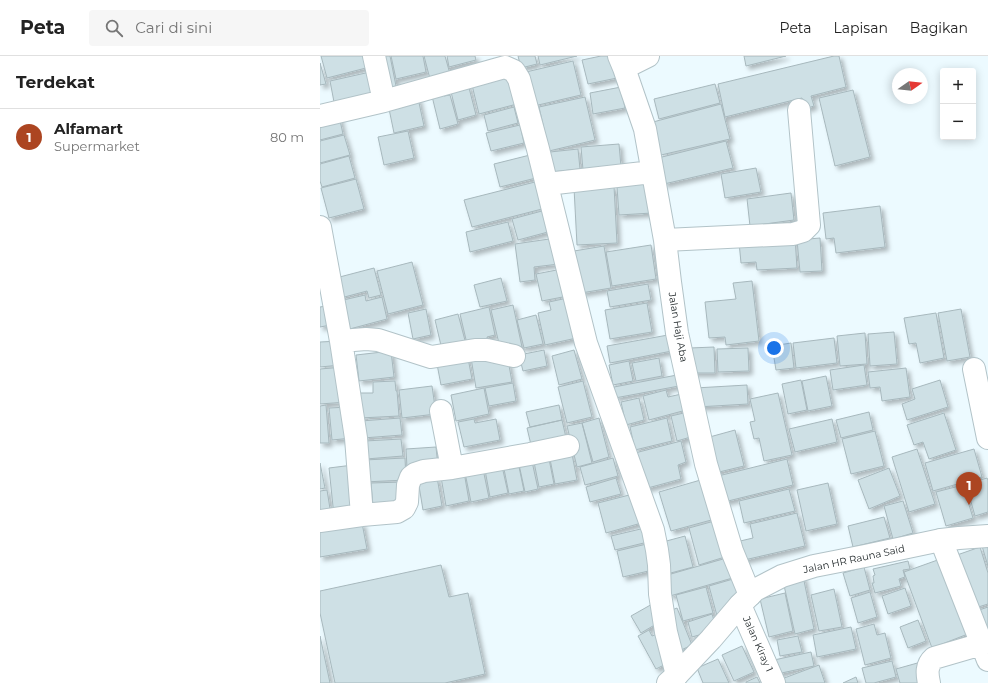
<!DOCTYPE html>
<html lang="id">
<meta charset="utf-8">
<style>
:root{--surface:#fff;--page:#f6f6f6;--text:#222;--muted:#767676;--line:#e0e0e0;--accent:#ac4521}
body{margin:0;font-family:Montserrat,sans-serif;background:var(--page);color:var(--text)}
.controls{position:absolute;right:12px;top:12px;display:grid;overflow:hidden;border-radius:4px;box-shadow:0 2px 10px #0003}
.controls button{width:36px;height:36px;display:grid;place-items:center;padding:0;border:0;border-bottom:1px solid var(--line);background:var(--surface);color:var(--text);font:20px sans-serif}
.compass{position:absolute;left:572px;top:12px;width:36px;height:36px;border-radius:50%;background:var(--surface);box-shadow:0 2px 10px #0003;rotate:76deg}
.you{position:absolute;left:454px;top:292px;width:14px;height:14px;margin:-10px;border:3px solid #fff;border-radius:50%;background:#1a73e8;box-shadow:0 0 0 6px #1a73e833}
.badge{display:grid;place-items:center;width:26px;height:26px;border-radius:50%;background:var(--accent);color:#fff;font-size:13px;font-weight:700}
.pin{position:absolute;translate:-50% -33px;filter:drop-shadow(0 1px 2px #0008)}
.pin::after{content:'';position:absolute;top:21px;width:14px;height:12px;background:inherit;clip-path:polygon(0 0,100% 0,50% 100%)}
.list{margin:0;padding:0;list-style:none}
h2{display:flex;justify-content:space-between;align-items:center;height:52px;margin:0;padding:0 16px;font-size:17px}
h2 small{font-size:13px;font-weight:400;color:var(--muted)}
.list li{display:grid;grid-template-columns:26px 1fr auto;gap:12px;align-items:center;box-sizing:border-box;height:56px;padding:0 16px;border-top:1px solid var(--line)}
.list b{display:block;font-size:15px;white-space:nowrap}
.list p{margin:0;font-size:13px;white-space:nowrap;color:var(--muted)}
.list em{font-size:13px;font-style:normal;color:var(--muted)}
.icon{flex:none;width:22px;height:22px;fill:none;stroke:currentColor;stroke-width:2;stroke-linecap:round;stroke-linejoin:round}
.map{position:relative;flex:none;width:668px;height:627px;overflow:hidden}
header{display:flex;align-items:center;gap:24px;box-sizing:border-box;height:56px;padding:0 20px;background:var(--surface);border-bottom:1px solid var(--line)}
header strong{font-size:19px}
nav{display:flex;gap:22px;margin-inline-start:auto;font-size:14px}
.search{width:280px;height:36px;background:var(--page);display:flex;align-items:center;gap:10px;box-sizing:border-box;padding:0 14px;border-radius:4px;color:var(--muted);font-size:15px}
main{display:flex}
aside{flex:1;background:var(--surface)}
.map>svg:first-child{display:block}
</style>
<header>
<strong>Peta</strong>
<div class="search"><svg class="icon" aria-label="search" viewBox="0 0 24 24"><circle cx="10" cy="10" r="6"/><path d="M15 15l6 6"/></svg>Cari di sini</div>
<nav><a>Peta</a><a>Lapisan</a><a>Bagikan</a></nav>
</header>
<main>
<aside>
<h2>Terdekat<small></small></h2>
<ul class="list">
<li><span class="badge">1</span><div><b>Alfamart</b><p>Supermarket</p></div><em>80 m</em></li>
</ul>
</aside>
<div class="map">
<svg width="668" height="627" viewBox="0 0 668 627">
<defs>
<filter id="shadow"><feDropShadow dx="3.5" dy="3.5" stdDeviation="2" flood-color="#0004"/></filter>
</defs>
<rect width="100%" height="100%" fill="#ecfaff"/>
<path fill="#cee0e5" stroke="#a7b8bd" filter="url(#shadow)" d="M1 0H48L43 1 46 12 7 22Z
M58 0H70L76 30 65 33Z
M71 0H103L106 16 76 23Z
M104 0H125L130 18 110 23Z
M127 0H155L156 4 129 11Z
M198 0H215L217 8 201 12Z
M218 0H257L220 9Z
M281 0H292L297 22 268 28 262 4Z
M424 0H466L426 10Z
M514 0H519L526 31 491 40 494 50 485 53 482 42 405 61 398 28Z
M253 5 261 39 214 50 206 16Z
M0 7 6 28 0 29Z
M50 16 54 37 14 46 10 25Z
M189 19 197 48 159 58 152 29Z
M148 28 156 59 138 64 130 32Z
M395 28 400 47 339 63 334 43Z
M301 31 305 52 273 58 270 37Z
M123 33 124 40 130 39 138 68 120 73 111 36Z
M533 34 550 101 515 110 499 42Z
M265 41 275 84 229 95 219 51Z
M98 42 104 70 74 77 68 48Z
M401 48 410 83 341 99 333 66Z
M194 51 198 67 168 75 164 59Z
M19 60 23 78 0 84V65Z
M200 69 204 87 171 95 166 77Z
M88 75 94 102 64 109 58 81Z
M24 79 30 99 0 107V85Z
M406 85 413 112 344 128 338 102Z
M299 88 301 111 263 114 261 91Z
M258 93 260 113 231 116 230 96Z
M214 98 220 121 180 131 174 108Z
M29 100 35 122 2 131 0 125V108Z
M436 112 441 136 405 142 401 118Z
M330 122 332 157 299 159 297 131 304 130 303 124Z
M36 123 44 153 9 162 1 132Z
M215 126 222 153 152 171 144 144Z
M294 130 297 187 257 189 254 132Z
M471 137 474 164 430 170 427 143Z
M560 150 565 191 516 197 514 182 506 183 503 157Z
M222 155 228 176 198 184 192 163Z
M188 166 193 185 150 196 146 176Z
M236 182 239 208 214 211 215 224 200 226 195 188Z
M475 182 477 212 437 214 436 206 421 207 419 186Z
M500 182 502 215 480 216 477 184Z
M331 189 336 223 292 230 286 196Z
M284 190 291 232 261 237 254 195Z
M92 206 103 249 68 258 57 215Z
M54 212 61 239 49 242 47 235 17 243 12 223Z
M247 212 253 239 222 245 216 218Z
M181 222 187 245 160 251 154 229Z
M432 225 439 285 406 289 405 281 389 282 385 246 416 243 413 227Z
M328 228 331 244 290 251 287 235Z
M45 239 46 245 62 241 67 263 26 274 19 245Z
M252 241 261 281 225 289 218 257 231 254 229 246Z
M327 247 332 276 290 283 285 254Z
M12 249 16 268 0 271V251Z
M193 249 202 291 181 296 171 254Z
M169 251 175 279 167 281 168 287 148 292 140 258Z
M106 253 111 279 93 283 88 257Z
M641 253 650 301 627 305 618 257Z
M616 257 624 302 600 307 596 287 589 288 584 262Z
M138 258 147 292 123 298 115 264Z
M216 259 223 288 204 292 197 264Z
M574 276 577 308 550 310 548 278Z
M545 277 547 308 520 310 517 280Z
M348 279 352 295 290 307 287 290Z
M514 282 517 307 476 312 473 287Z
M19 285 21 309 0 311V286Z
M471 287 474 312 456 314 452 290Z
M394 291 395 317H371L370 292Z
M428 292 429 315 398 316 397 293Z
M224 294 227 310 203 315 199 299Z
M254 294 262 323 239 329 232 300Z
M71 295 74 321 39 325 36 299Z
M147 297 152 323 121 329 116 303Z
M172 299 173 307 188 304 192 326 156 332 151 302Z
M339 302 342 320 316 325 312 307Z
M309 305 313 325 293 329 289 309Z
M544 309 547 329 513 334 510 314Z
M24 311 27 346 0 348V313Z
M586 312 590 341 562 345 560 331 550 332 548 316Z
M357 319 359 330 295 342 294 331Z
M506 320 512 350 488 355 482 325Z
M481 324 487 354 468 358 462 328Z
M620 324 628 351 587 364 582 348 595 343 592 333Z
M75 325 76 335H77L79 360 40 362 39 337H53V326Z
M263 325 272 361 247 367 238 331Z
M193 327 196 345 169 350 165 332Z
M427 329 428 348 377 351 375 332Z
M112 330 116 358 82 362 79 334Z
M164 332 169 358 136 365 131 339Z
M346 334 348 341 366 337 370 353 329 364 323 340Z
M458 337 472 399 444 405 439 382 434 383 430 366 435 365 430 343Z
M319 342 324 364 306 369 301 346Z
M6 349 9 387H0V350Z
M239 349 242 364 210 371 206 356Z
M29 351 32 382 12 384 9 352Z
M368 356 374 380 357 385 351 360Z
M549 356 553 374 521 382 516 364Z
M624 357 636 394 609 403 603 386 594 389 587 369Z
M80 362 82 379 43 382 41 365Z
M279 362 289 401 273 406 262 367Z
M347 362 352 385 315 394 310 371Z
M154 363 155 367 176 363 180 384 144 391 138 366Z
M512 363 517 386 475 396 469 373Z
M242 364 247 386 212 393 207 372Z
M262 367 272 407 257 411 247 370Z
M415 374 424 410 395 417 386 382Z
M555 375 564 410 531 418 522 383Z
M81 383 83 400 46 403 45 385Z
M361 385 366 406 358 409 361 423 324 433 315 397Z
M116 391 118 410 87 412 86 393Z
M251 393 257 424 235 428 229 398Z
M597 393 615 448 589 456 572 401Z
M654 393 662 421 613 435 605 407Z
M228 398 234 428 219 431 213 401Z
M211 401 218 433 205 436 198 404Z
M85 402 86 424 44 426V404Z
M293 402 298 420 265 429 260 411Z
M467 403 473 429 404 446 398 420Z
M198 406 204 435 189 438 183 408Z
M0 407 5 432 0 433Z
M33 409 39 457 14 460 9 412Z
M182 410 188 437 170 441 165 414Z
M569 412 580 440 549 453 538 424Z
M163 413 169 442 151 446 145 417Z
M144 416 149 445 126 450 121 421Z
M117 421 122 450 103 454 98 424Z
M296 422 301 438 270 446 266 431Z
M667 422 668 424V456L655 460 646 428Z
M384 423 395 463 351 475 339 436Z
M83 426 84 448 53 450 51 427Z
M508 427 517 468 486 475 477 434Z
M643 429 653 462 626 470 616 436Z
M469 433 475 455 424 467 419 445Z
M7 434 11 459 0 461V435Z
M317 437 325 466 286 477 278 447Z
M583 445 593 477 573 483 564 450Z
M477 457 485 490 420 505 416 486 433 482 430 468Z
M564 461 570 482 533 491 528 470Z
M398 464 408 500 379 509 369 472Z
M42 467 47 493 0 501V470Z
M329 471 332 485 295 494 291 480Z
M365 480 373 511 347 518 339 487Z
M331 487 337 513 303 521 297 495Z
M668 488V510L662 490Z
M660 491 668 517V548L655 552 637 499Z
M410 501 416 521 350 540 344 520Z
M626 501 653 576 612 592 584 516Z
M588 505 590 513 583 514 585 521 579 523 581 530 555 537 552 527H554L553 520 555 519 553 513Z
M121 509 129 541 148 537 165 618 125 627H15L0 557V535Z
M544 511 550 534 530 540 523 517Z
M483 520 494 573 475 578 463 525Z
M420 521 423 532 400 571 389 530Z
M386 531 393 557 363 565 356 539Z
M585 532 591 550 568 558 562 540Z
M514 533 522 571 499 575 491 539Z
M550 536 557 561 538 567 531 542Z
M465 537 473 575 449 581 440 543Z
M334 547 343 564 321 577 311 560Z
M668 551V576L656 555Z
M357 552 372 589 359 595 347 556Z
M392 558 397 574 372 581 368 566Z
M598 564 606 585 588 592 580 571Z
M554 568 557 579 565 577 571 602 545 609 536 573Z
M531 571 536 593 497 601 493 579Z
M329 574 332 580 337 578 352 605 336 613 318 580Z
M0 580 10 627H0Z
M478 580 482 596 460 600 457 584Z
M422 590 434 616 414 625 402 599Z
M491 596 494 610 457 618 454 604Z
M398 603 409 627H383L377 612Z
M572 605 576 621 554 627H546L542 612Z
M601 606 603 627H580L576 613Z
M499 609 505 627H460L459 624Z
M437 621 440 627H426V626Z
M536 621 538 627H523Z"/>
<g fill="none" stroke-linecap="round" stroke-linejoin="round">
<g stroke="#b2c3c8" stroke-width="24">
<path id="minor" d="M54 0 64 45
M299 0 304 12 325 73 345 184 350 226 357 277 386 408 412 495 430 539
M304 12 328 0
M0 60 64 45 185 11 194 15 199 23 218 93 266 287 333 474 337 494 339 509 340 538 346 576 357 619
M227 128 332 116
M0 171 21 285 36 382 42 459
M345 184 473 178 483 175 489 169 479 54
M21 285 46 283 58 284 111 301 155 294H167L194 300
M654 313 668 382
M121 355 132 412
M0 465 42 459 77 456 84 452 87 446 88 429 91 421 95 418 104 415 132 412 210 398 248 390
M621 484 668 604
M420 549 454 627
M609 627C607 618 606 609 614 602L662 588"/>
</g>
<g stroke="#b2c3c8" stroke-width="24">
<path id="secondary" d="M348 627 357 619 391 583 420 549 435 534 462 520 494 510 545 500 621 484 639 482 668 480"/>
</g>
<use href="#minor" stroke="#fff" stroke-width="22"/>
<use href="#secondary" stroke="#fff" stroke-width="22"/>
</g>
<g text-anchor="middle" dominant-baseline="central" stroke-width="3.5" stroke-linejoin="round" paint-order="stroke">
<g font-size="10" fill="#232a2c" stroke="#fff">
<text transform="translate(358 271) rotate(80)">Jalan Haji Aba</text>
<text transform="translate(534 503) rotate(-12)">Jalan HR Rauna Said</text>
<text transform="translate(438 588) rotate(66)">Jalan Kiray 1</text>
</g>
</g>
</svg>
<div class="controls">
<button>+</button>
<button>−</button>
</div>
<svg class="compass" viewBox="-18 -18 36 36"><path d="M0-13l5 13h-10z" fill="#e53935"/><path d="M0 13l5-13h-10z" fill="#767676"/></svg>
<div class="you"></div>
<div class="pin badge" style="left:649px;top:449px">1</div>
</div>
</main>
